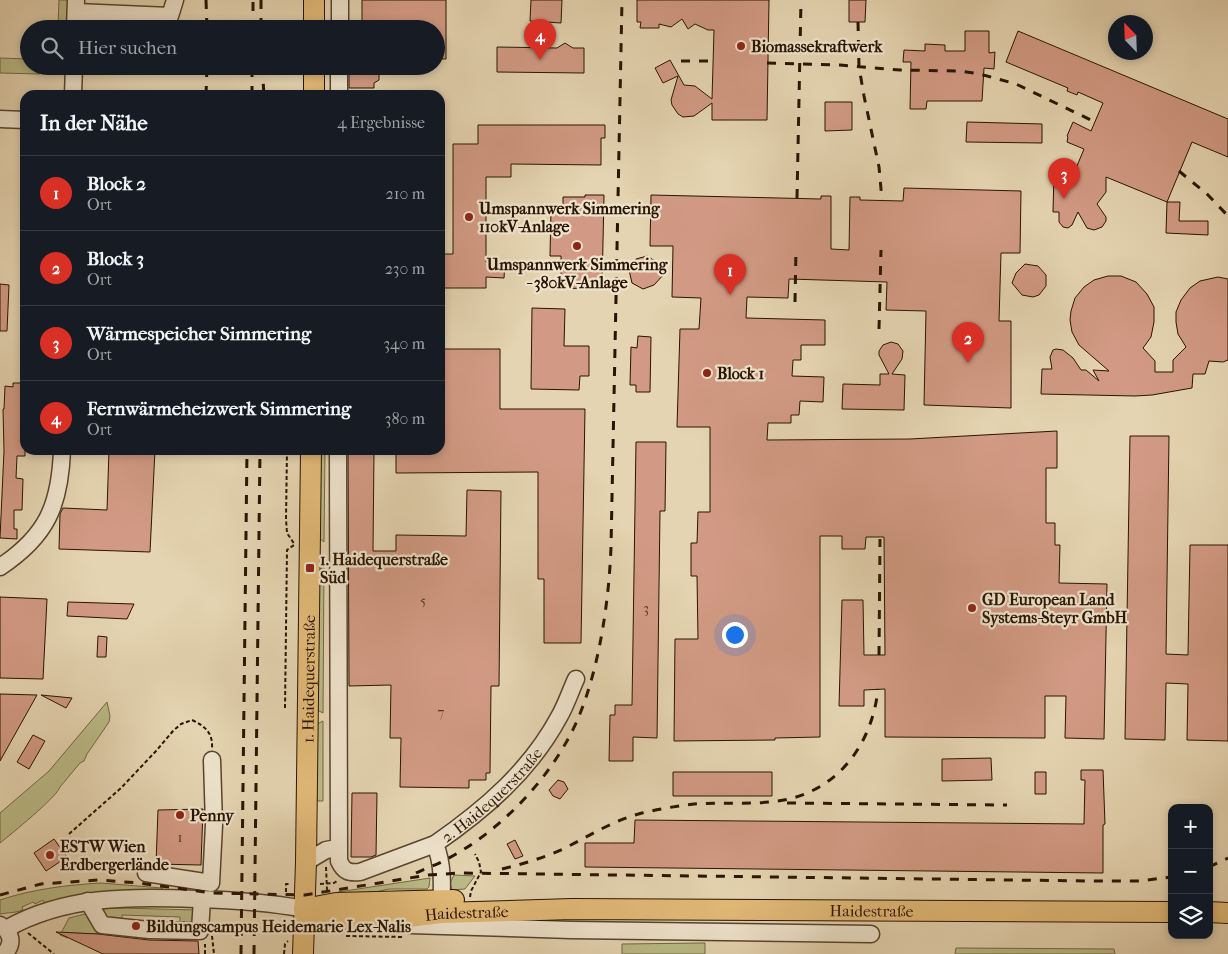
<!DOCTYPE html>
<html lang="de">
<meta charset="utf-8">
<style>
:root{--surface:#171b24;--page:#20242c;--text:#f1f3f6;--muted:#9ea1a6;--line:#363941;--accent:#d93025}
body{margin:0;font-family:"IM FELL French Canon",serif;background:var(--page);color:var(--text)}
.controls{position:absolute;right:15px;bottom:15px;display:grid;overflow:hidden;border-radius:10px;box-shadow:0 2px 8px #0003}
.controls button{width:45px;height:45px;display:grid;place-items:center;padding:0;border:0;border-bottom:1px solid var(--line);background:var(--surface);color:var(--text);font:25px sans-serif}
.compass{position:absolute;left:1108px;top:15px;width:45px;height:45px;border-radius:50%;background:var(--surface);box-shadow:0 2px 8px #0003;rotate:337deg}
.you{position:absolute;left:734px;top:634px;width:18px;height:18px;margin:-12px;border:4px solid #fff;border-radius:50%;background:#1a73e8;box-shadow:0 0 0 8px #1a73e833}
.badge{display:grid;place-items:center;width:32px;height:32px;border-radius:50%;background:var(--accent);color:#fff;font-size:16px;font-weight:700}
.pin{position:absolute;translate:-50% -41px;filter:drop-shadow(0 1px 2px #0008)}
.pin::after{content:'';position:absolute;top:26px;width:18px;height:15px;background:inherit;clip-path:polygon(0 0,100% 0,50% 100%)}
.list{margin:0;padding:0;list-style:none}
h2{display:flex;justify-content:space-between;align-items:center;height:65px;margin:0;padding:0 20px;font-size:21px}
h2 small{font-size:16px;font-weight:400;color:var(--muted)}
.list li{display:grid;grid-template-columns:32px 1fr auto;gap:15px;align-items:center;box-sizing:border-box;height:75px;padding:0 20px;border-top:1px solid var(--line)}
.list b{display:block;font-size:19px;white-space:nowrap}
.list p{margin:0;font-size:16px;white-space:nowrap;color:var(--muted)}
.list em{font-size:16px;font-style:normal;color:var(--muted)}
.icon{flex:none;width:28px;height:28px;fill:none;stroke:currentColor;stroke-width:2;stroke-linecap:round;stroke-linejoin:round}
.map{position:relative;flex:none;width:1228px;height:954px;overflow:hidden}
.search{position:absolute;background:var(--surface);box-shadow:0 2px 8px #0003;left:20px;top:20px;width:425px;height:55px;display:flex;align-items:center;gap:12px;box-sizing:border-box;padding:0 18px;border-radius:28px;color:var(--muted);font-size:19px}
.panel{position:absolute;background:var(--surface);box-shadow:0 2px 8px #0003;left:20px;top:90px;width:425px;height:365px;border-radius:15px}
.map>svg:first-child{display:block}
</style>
<div class="map">
<svg width="1228" height="954" viewBox="0 0 1228 954">
<rect width="100%" height="100%" fill="#e5d4b1"/>
<filter id="stains"><feTurbulence type="fractalNoise" baseFrequency=".004" numOctaves="4"/><feColorMatrix values="0 0 0 0 .2 0 0 0 0 .09 0 0 0 0 .02 0 0 0 .5 -.17"/></filter>
<radialGradient id="worn" r=".72"><stop offset=".6" stop-color="#630" stop-opacity="0"/><stop offset="1" stop-color="#630" stop-opacity=".3"/></radialGradient>
<path fill="#bbbb87" stroke="#726844" d="M59 0H71L70 29H58Z
M0 58 29 59V66H41L40 74 0 73Z
M319 450H325L324 542 319 538Z
M321 568H324L323 713 317 710V578L321 577Z
M107 702 110 716 109 722 87 754 84 761 80 763 60 787C57 797 10 835 0 843V813L49 771Z
M323 721V801H318L315 795 317 724Z
M454 875 475 876 465 889 452 890 450 883Z
M430 878 429 887 427 889H389L371 893 339 895 338 892Z
M101 883 162 888 164 890 46 906 43 900 35 904 33 902 22 907 23 910 16 912 0 914V900C33 889 67 885 101 883Z
M123 908 195 910V918L188 924 180 925V917L122 915V920H105L98 909Z
M89 913 102 934 70 933 68 938 60 935 69 918Z
M705 943V954H622V944Z
M956 948 1114 949 1115 954H955Z"/>
<path fill="#d29a84" stroke="#291401" d="M362 0H446V59H436V29H362Z
M531 0H562L561 23 530 21Z
M637 0H769L767 120H712V103L694 116 683 117 678 114 672 105 671 100 678 76 663 83 655 68 670 60 684 85 695 86 712 99 714 30H708L695 24 688 29 682 19 671 27 659 24V28H640L641 22H637Z
M849 0H866L865 22H849Z
M98 23 125 24V29H98Z
M965 31H989V53L995 52 994 69 984 68 982 101H927L926 109H910L911 62H903L904 50 925 51V44L945 45V51H965Z
M1018 31 1228 119V157L1192 142 1167 202 1106 177V192L1097 204 1106 217V221L1102 227 1094 230 1087 228 1078 212 1072 225 1068 228 1063 227 1059 222V212H1053L1054 172 1074 173 1084 149 1067 142 1068 137 1067 136 1073 122 1091 131 1103 103 1078 92 1077 95 1067 91 1068 88 1006 62Z
M565 43 573 48H584V73L497 72V47L557 48Z
M349 68H364V73H379V80L374 83V88H349Z
M825 102H852V130L825 131Z
M967 122 1042 124V143L966 142Z
M478 125H605V138H601V165L511 164V177H486V262H505L504 278 486 277V288H440V254H453V144H478Z
M904 188 1021 191 1020 253H1001L999 321H1011V408L924 405 926 311 886 310 887 282 789 279 788 298 747 297 746 318 825 320V345H801V360H793L792 376 824 377 823 402 800 401 799 415H791V423H768L767 440 910 439 1057 431V468H1046V523H1055V545H1060L1059 583 1107 584 1104 739 1065 738 1066 696H1045V738L885 737V689L864 690V706H839L842 600H863L864 655H885L884 537H866L865 549H842V536H820V737L775 738V740L674 741 675 639H698L697 576H691V543H697L698 512H710V427H677L680 329H699L701 298 672 297 673 246H650L651 195 821 199V196H831V249L849 250 850 197H860V200L903 201Z
M585 195H604L602 289 561 288V256H550L551 210 563 211V197H585Z
M1167 202H1180L1179 221H1208V235L1166 233Z
M647 256 655 261 665 273 654 285 643 289 632 283 629 270 636 259Z
M1025 264 1038 266 1046 275V286L1039 295 1033 297 1022 295 1012 283 1016 273Z
M1108 276H1121L1136 282 1147 294 1154 307V322L1151 337 1143 348 1155 361V372H1173V360L1186 347 1178 334 1176 322V312L1181 300 1190 288 1200 281 1218 277 1228 279V360L1223 362 1209 361 1205 374H1193L1192 388 1152 395 1135 396 1041 394 1042 369H1052L1050 357 1053 350 1056 349 1063 350 1073 358 1081 370H1086L1099 381 1093 370 1109 371 1079 345 1072 332 1070 320 1071 311 1075 298 1084 287 1094 280Z
M0 284 9 285 7 331H0Z
M532 308 565 309 564 346H589V376H580L579 390 531 389Z
M638 336 651 337 650 392H636V385H630L631 347 637 348Z
M891 342 898 344 903 351 902 359 892 374 905 375 904 410 842 409 843 384 880 385V374H889L879 355V351L883 345Z
M440 349H500V409H585L581 643H544V579H538V472L396 473V450H440Z
M13 383H25V456H17L16 478 23 479 22 510H14V529H17V539L0 538 4 451 3 409H4L5 386 13 387Z
M1130 436H1169L1166 654 1188 655 1190 545H1228V741L1187 740 1188 684 1166 683 1165 740 1125 739Z
M636 442H666L665 511H660L657 738 633 737V761H609L610 715H615V705H632Z
M109 450H155L150 552 59 549 60 514 63 508 107 510Z
M348 450H374L373 551H396V535L466 536 467 490 501 491 499 686H491L490 773H486V780H469V788L400 787 401 738H390L391 685 349 686Z
M0 597 47 599 43 679 0 678Z
M68 602 134 604 127 619 67 616Z
M98 636 107 637 106 657H97Z
M0 694 37 695 0 761Z
M41 695 72 698 66 708Z
M33 735 45 741 29 769 17 762Z
M991 758 992 780 942 781V759Z
M1081 770H1103L1105 824 1103 825V873L585 867V843H634L635 820 1084 824 1085 780H1081Z
M673 772H772V796H673Z
M1035 772H1046V794H1035Z
M558 780 564 782 568 789 560 799 553 796 549 790Z
M352 793H377L376 855 371 857H351Z
M203 809 201 865 156 864 158 810Z
M54 839 67 857 46 871 34 853Z
M515 840 523 856 515 859 507 844Z
M56 932 98 934 149 940 198 941 199 954H103Z"/>
<g fill="none" stroke-linecap="round" stroke-linejoin="round">
<g stroke="#58442d" stroke-width="19">
<g id="minor">
<path d="M76 12 170 16 175 0"/>
<path d="M75 29 76 0"/>
<path d="M340 29V0"/>
<path d="M73 95 74 66"/>
<path d="M339 95V66"/>
<path d="M0 119 25 120"/>
<path d="M338 450 339 861C344 872 349 873 360 872L435 844"/>
<path d="M0 567C47 536 60 505 62 450"/>
<path d="M306 862 326 850 338 848"/>
<path d="M146 873 211 883 214 825 212 760"/>
<path d="M88 901 102 925 149 930 200 931 202 899"/>
<path id="s1" d="M441 913C442 890 444 866 435 844 484 810 530 771 559 717 566 705 570 692 576 679"/>
<path d="M402 921 410 925 571 930 871 934"/>
<path d="M0 925C12 932 14 944 4 954"/>
<path d="M6 929C64 896 130 896 195 899 231 900 268 902 304 909"/>
</g>
</g>
<g stroke="#291401" stroke-width="22">
<g id="major">
<path d="M314 0V29"/>
<path d="M314 66V95"/>
<path id="s2" d="M304 909 329 919 355 920H382L441 913 572 909 1172 912"/>
<path d="M304 909 336 903 454 900"/>
<path d="M1209 912 1228 913"/>
<path id="s3" d="M303 954 306 862 311 450"/>
</g>
</g>
<path stroke="#291401" stroke-width="2" stroke-dasharray="4 2.5" stroke-linecap="butt" d="M287 450 286 519 287 533 295 545
M285 708 287 550 294 545
M69 834 121 788 156 751 173 731 181 724 192 720C205 726 213 733 212 748
M326 867 327 890
M320 884 334 883 337 881
M286 892V884H290
M470 897 471 891 481 872 479 862 475 854
M28 933 54 954
M212 936 214 954
M346 936 404 937
M205 954V944
M284 954 285 944 288 941"/>
<use href="#minor" stroke="#eee3cc" stroke-width="16"/>
<use href="#major" stroke="#e2ba78" stroke-width="20"/>
<path stroke="#291401" stroke-width="3" stroke-dasharray="9 9" stroke-linecap="butt" d="M206 0 207 29
M261 0V29
M858 22 859 67 864 96 879 167 882 200
M253 29V0
M681 61H713
M767 63 840 65 900 70 959 71 980 74 1016 84 1095 122
M262 66 264 95
M206 95 207 66
M252 95V66
M1179 171 1208 195 1228 216
M797 198 801 0
M795 302 796 249
M879 329 881 250
M879 655 880 539
M787 803 1007 805
M1209 867 1228 858
M502 869C523 864 543 858 563 849 589 836 614 820 642 813 659 809 677 806 694 804 722 802 750 805 778 801 836 793 872 746 878 689
M416 873C426 868 437 865 447 859 501 831 552 777 577 721 599 670 609 602 611 547L622 0
M0 895 41 884 98 880 139 883 212 893 305 895 428 875 460 873 1090 881H1139L1172 877
M241 954 247 450
M254 954 260 450"/>
</g>
<g fill="#8f2418" stroke="#eee3cc" stroke-width="2">
<circle cx="741" cy="46" r="5"/>
<circle cx="469" cy="217" r="5"/>
<circle cx="577" cy="246" r="5"/>
<circle cx="707" cy="373" r="5"/>
<rect x="305" y="563" width="10" height="10" rx="2.5"/>
<circle cx="972" cy="608" r="5"/>
<circle cx="180" cy="815" r="5"/>
<circle cx="50" cy="855" r="5"/>
<circle cx="136" cy="926" r="5"/>
</g>
<g text-anchor="middle" dominant-baseline="central" stroke-width="4.5" stroke-linejoin="round" paint-order="stroke">
<g font-size="14" fill="#533622">
<text x="423" y="600">5</text>
<text x="646" y="608">3</text>
<text x="441" y="712">7</text>
<text x="180" y="837">1</text>
</g>
<g font-size="16" font-weight="bold" fill="#291401" stroke="#eee3cc" text-anchor="start">
<text x="751" y="46">Biomassekraftwerk</text>
<text x="479" y="208">Umspannwerk Simmering<tspan x="479" dy="18">110kV-Anlage</tspan></text>
<text x="577" y="264" text-anchor="middle">Umspannwerk Simmering<tspan x="577" dy="18">- 380kV-Anlage</tspan></text>
<text x="717" y="373">Block 1</text>
<text x="320" y="559">1. Haidequerstraße<tspan x="320" dy="18">Süd</tspan></text>
<text x="982" y="599">GD European Land<tspan x="982" dy="18">Systems-Steyr GmbH</tspan></text>
<text x="190" y="815">Penny</text>
<text x="60" y="846">ESTW Wien<tspan x="60" dy="18">Erdbergerlände</tspan></text>
<text x="146" y="926">Bildungscampus Heidemarie Lex-Nalis</text>
</g>
<g font-size="16" fill="#291401" stroke="#eee3cc">
<text stroke="none"><textPath href="#s3" startOffset="275">1. Haidequerstraße</textPath></text>
<text stroke="none"><textPath href="#s1" startOffset="145">2. Haidequerstraße</textPath></text>
<text stroke="none"><textPath href="#s2" startOffset="570">Haidestraße</textPath></text>
<text stroke="none"><textPath href="#s2" startOffset="165">Haidestraße</textPath></text>
</g>
</g>
<rect width="100%" height="100%" filter="url(#stains)"/>
<rect width="100%" height="100%" fill="url(#worn)"/>
</svg>
<div class="controls">
<button>+</button>
<button>−</button>
<button><svg class="icon" aria-label="layers" viewBox="0 0 24 24"><path d="M12 4l9 5-9 5-9-5zM3 14l9 5 9-5"/></svg></button>
</div>
<svg class="compass" viewBox="-18 -18 36 36"><path d="M0-13l5 13h-10z" fill="#e53935"/><path d="M0 13l5-13h-10z" fill="#9ea1a6"/></svg>
<div class="you"></div>
<div class="pin badge" style="left:730px;top:295px">1</div>
<div class="pin badge" style="left:968px;top:363px">2</div>
<div class="pin badge" style="left:1064px;top:199px">3</div>
<div class="pin badge" style="left:540px;top:60px">4</div>
<div class="search"><svg class="icon" aria-label="search" viewBox="0 0 24 24"><circle cx="10" cy="10" r="6"/><path d="M15 15l6 6"/></svg>Hier suchen</div>
<section class="panel">
<h2>In der Nähe<small>4 Ergebnisse</small></h2>
<ul class="list">
<li><span class="badge">1</span><div><b>Block 2</b><p>Ort</p></div><em>210 m</em></li>
<li><span class="badge">2</span><div><b>Block 3</b><p>Ort</p></div><em>230 m</em></li>
<li><span class="badge">3</span><div><b>Wärmespeicher Simmering</b><p>Ort</p></div><em>340 m</em></li>
<li><span class="badge">4</span><div><b>Fernwärmeheizwerk Simmering</b><p>Ort</p></div><em>380 m</em></li>
</ul>
</section>
</div>
